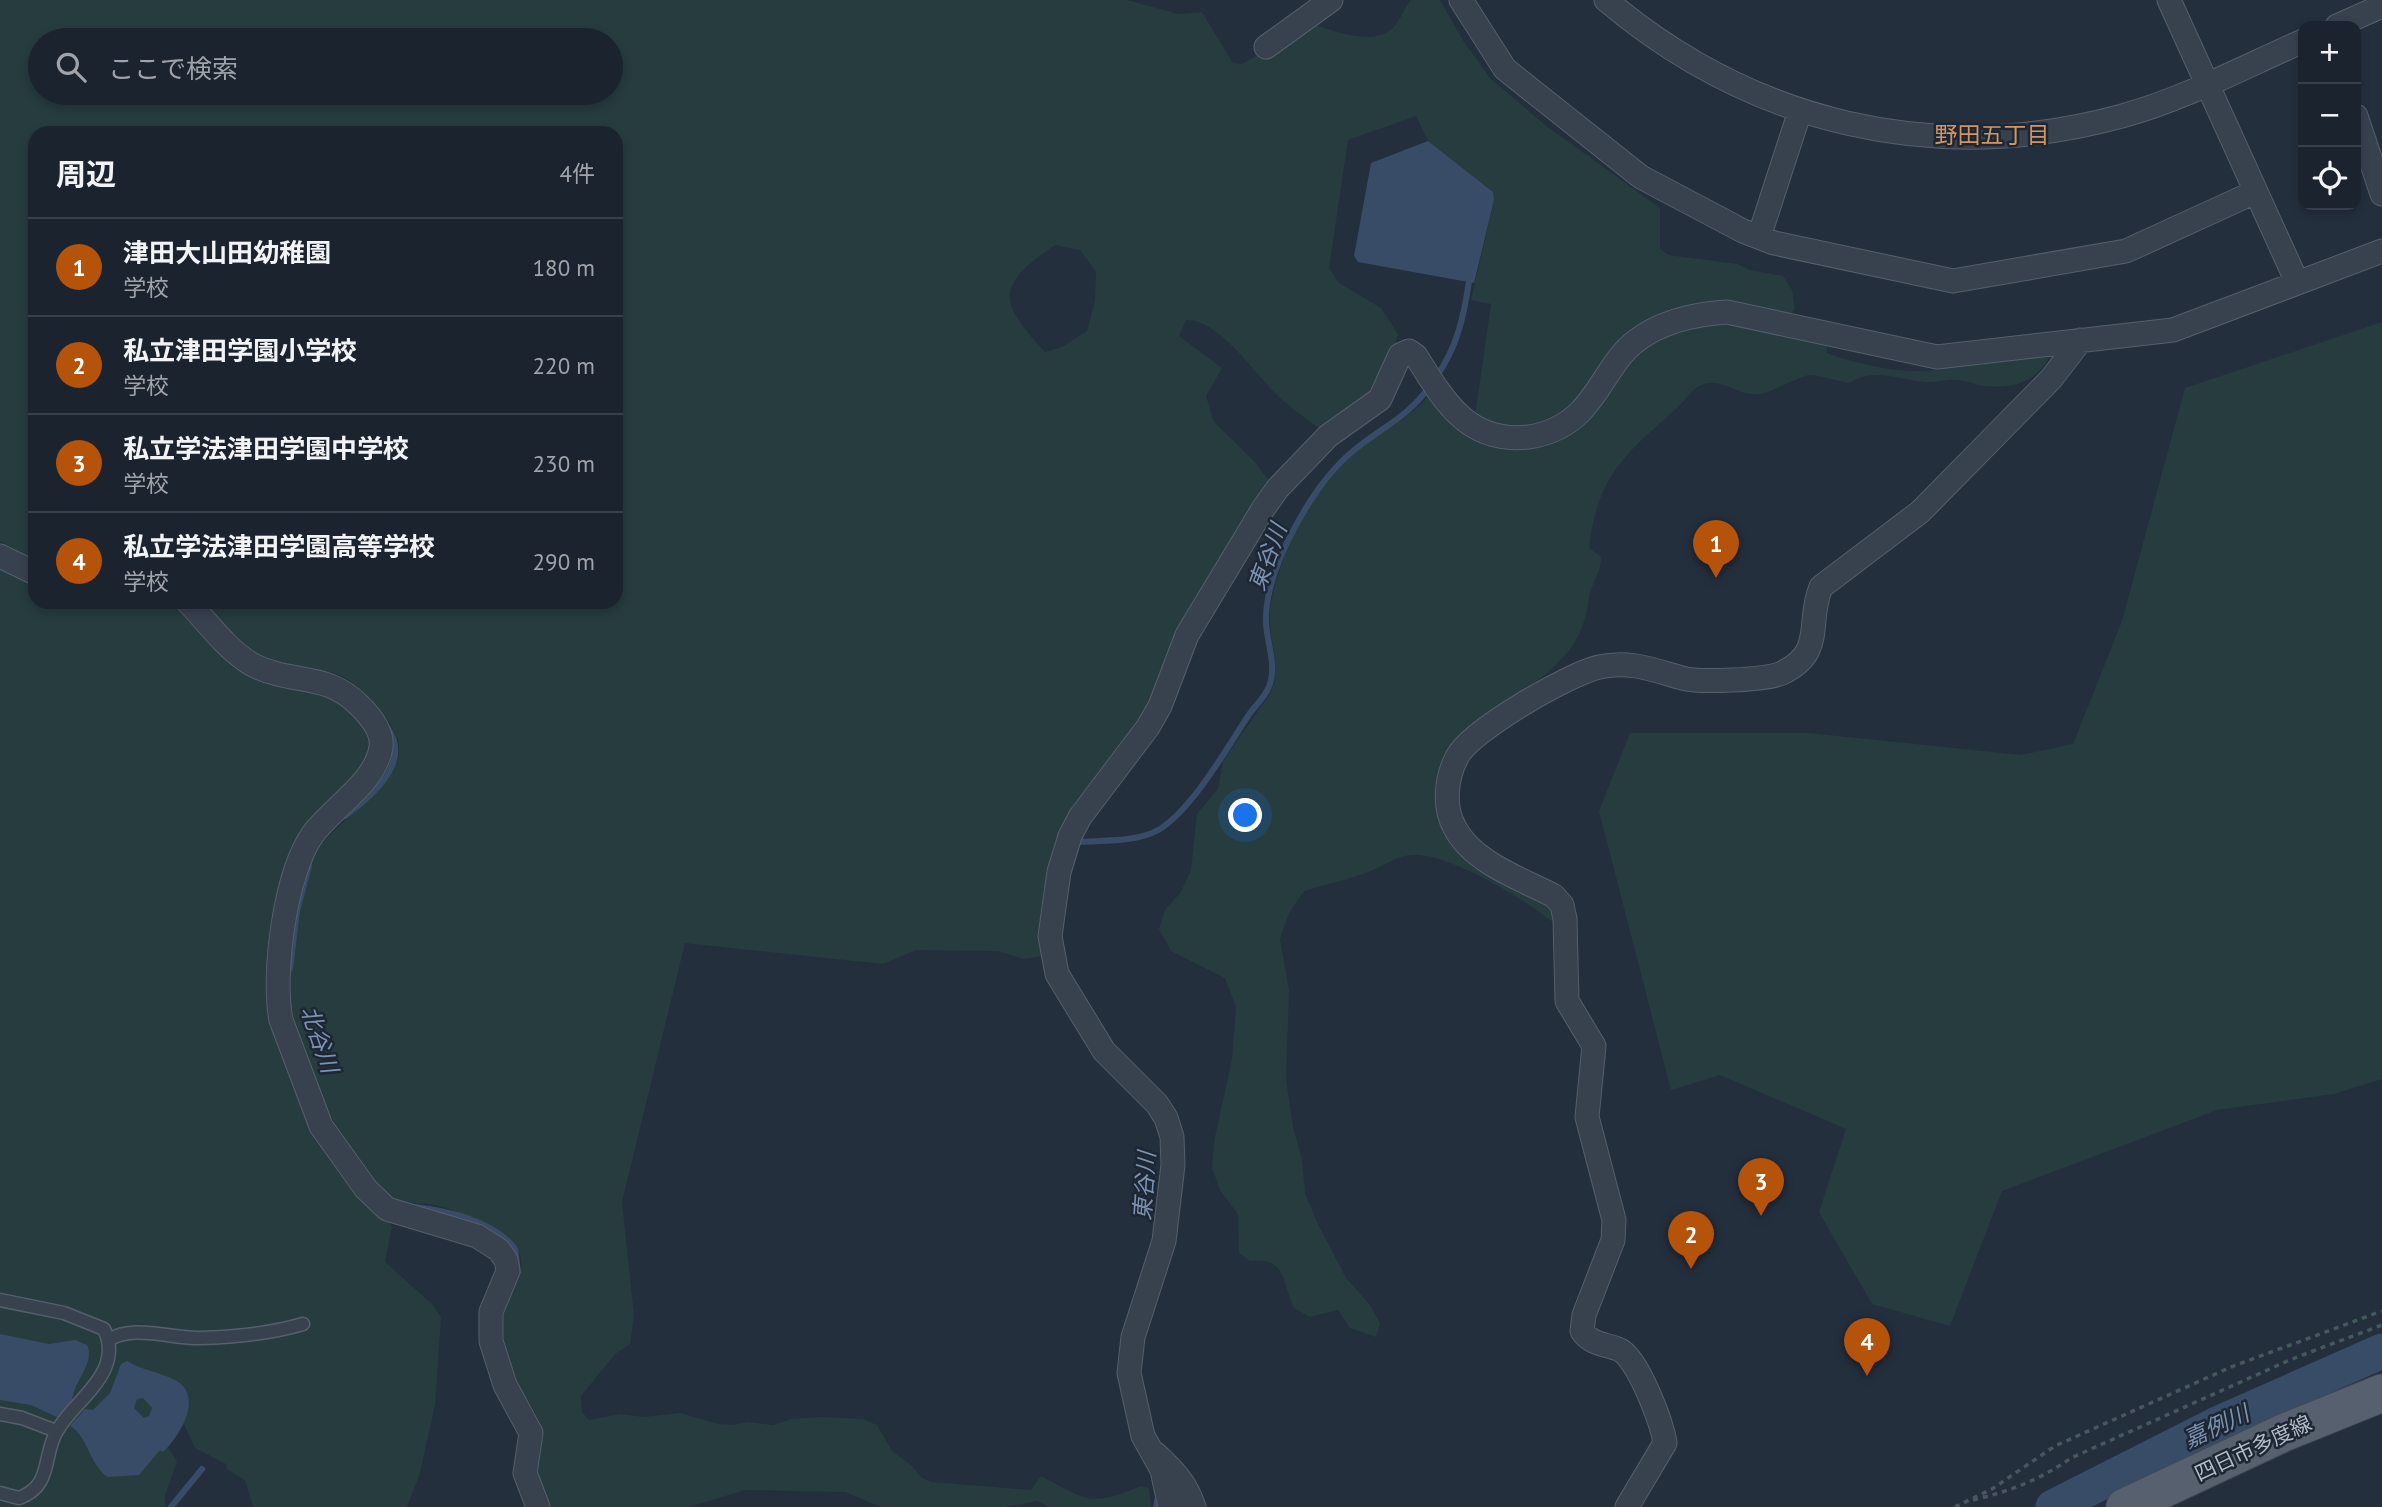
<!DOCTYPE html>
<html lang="ja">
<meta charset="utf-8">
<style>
:root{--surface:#1b232e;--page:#282f3a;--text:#f1f3f6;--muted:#a0a4aa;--line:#39404a;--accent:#b45309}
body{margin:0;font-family:"PT Sans","Noto Sans JP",sans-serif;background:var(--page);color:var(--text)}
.controls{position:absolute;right:21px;top:21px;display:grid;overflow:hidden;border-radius:14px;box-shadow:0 4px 10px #0003}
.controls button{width:63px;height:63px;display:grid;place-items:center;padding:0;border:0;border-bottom:2px solid var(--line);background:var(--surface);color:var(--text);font:35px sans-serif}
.you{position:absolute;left:1246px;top:816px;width:24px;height:24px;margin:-18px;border:5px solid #fff;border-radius:50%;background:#1a73e8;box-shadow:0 0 0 10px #1a73e833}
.badge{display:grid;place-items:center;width:46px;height:46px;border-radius:50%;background:var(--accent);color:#fff;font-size:23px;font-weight:700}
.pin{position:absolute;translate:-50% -58px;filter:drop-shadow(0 2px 4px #0008)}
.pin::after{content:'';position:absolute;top:37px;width:24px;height:21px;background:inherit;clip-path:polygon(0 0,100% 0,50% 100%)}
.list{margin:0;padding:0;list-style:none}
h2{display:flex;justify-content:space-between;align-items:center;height:91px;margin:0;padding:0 28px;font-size:30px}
h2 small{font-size:23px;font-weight:400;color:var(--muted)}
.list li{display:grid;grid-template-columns:46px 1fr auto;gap:21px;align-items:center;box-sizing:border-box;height:98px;padding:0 28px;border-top:2px solid var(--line)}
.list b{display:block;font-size:26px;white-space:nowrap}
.list p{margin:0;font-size:23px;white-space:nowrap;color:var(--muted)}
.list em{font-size:23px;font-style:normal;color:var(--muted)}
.icon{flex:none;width:38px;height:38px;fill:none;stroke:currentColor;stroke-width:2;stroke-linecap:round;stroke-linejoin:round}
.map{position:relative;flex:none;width:2382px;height:1507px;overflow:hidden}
.search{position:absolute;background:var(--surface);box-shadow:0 4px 10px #0003;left:28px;top:28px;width:595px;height:77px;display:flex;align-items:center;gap:18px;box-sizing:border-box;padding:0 24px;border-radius:38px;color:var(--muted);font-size:26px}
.panel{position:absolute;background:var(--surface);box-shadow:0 4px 10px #0003;left:28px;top:126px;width:595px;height:483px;border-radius:21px}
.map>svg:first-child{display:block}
</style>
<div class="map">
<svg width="2382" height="1507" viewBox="0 0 2382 1507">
<rect width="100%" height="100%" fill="#242f3e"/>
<path fill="#263c3f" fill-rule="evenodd" d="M0 0H1127L1178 14 1202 12 1233 63 1242 64 1312 24C1335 31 1372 47 1393 28 1400 21 1404 8 1411 0H1440L1464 42 1490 78 1545 125 1660 208V249L1668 255 1737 264 1750 270 1783 276 1792 290 1795 309 1790 316 1679 312 1568 414 1554 422 1514 431 1475 416 1491 304 1471 300 1494 201 1493 192 1428 141 1416 116 1348 140 1329 268 1339 283 1381 308 1398 334 1384 381 1325 433C1308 419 1288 407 1273 391 1254 371 1216 318 1186 320L1179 336 1222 368 1206 396 1214 422 1254 461 1273 486 1155 707 1091 796 1043 956 1024 959 998 951 916 950 883 964 685 943 622 1202 634 1315 630 1344 615 1354 581 1396 582 1412 589 1420 620 1414 644 1417 680 1413 718 1424 733 1425 748 1422 773 1425 792 1419 821 1417 863 1419 877 1425 892 1451 912 1466 922 1478 931 1482 1031 1490 1041 1476C1088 1501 1091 1507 1141 1486L1149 1488 1151 1507H1050L1037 1501 1005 1507H881L845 1492 745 1490 689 1507H552C544 1494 537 1478 537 1462 537 1451 543 1439 541 1427 537 1412 526 1399 518 1385 508 1366 500 1339 502 1317 505 1294 530 1274 518 1250 509 1231 456 1210 436 1205 423 1202 407 1206 395 1199 350 1172 292 1049 290 997 289 965 303 866 323 842 344 817 415 774 396 735 385 712 360 682 334 673 310 666 283 666 259 655 238 645 219 619 204 602H616V133H35V561L0 541ZM40 40H611V93H40ZM1055 245 1080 250 1096 272 1095 301 1087 331 1062 347 1045 352C996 300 997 285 1055 245Z
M1709 321 1741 323 1828 343 1826 353C1859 365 1925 381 1956 363L2051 353C2039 381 2014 389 1984 386 1975 385 1967 380 1957 380 1947 379 1936 383 1925 382 1900 380 1872 367 1850 383 1840 382 1816 374 1809 375 1795 378 1770 393 1760 394 1738 397 1726 379 1704 384 1691 388 1686 400 1677 408 1626 453 1597 476 1589 548L1601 557C1602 571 1591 584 1589 598 1582 656 1545 675 1501 706 1492 712 1481 717 1474 724 1463 736 1445 791 1437 809L1543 902 1553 912 1555 924C1527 901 1447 851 1411 855 1396 856 1380 868 1366 873 1345 880 1324 885 1304 891L1289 913 1280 939 1289 990 1286 1079 1293 1127 1302 1160 1305 1193 1317 1222 1346 1278 1370 1305 1380 1323 1376 1337 1350 1328 1338 1310 1310 1317 1294 1308C1281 1280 1287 1257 1250 1261L1239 1253 1238 1214 1220 1190 1212 1168 1214 1142 1232 1059 1236 1007 1225 978 1171 951 1159 929 1165 910 1181 892 1191 870 1197 814 1218 789 1223 761 1270 694 1274 683C1279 656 1266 630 1271 603 1282 547 1312 492 1354 454 1378 431 1409 421 1430 394L1533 446 1656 338Z
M2382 322V1079L2334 1094 2217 1110 2002 1191 1950 1326 1872 1304 1819 1212 1846 1129 1720 1075 1671 1090 1599 811 1630 733H1809L2021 755 2073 744 2122 621 2185 388Z
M0 561 35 577V602H184L229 651 357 707 378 746 309 834 274 1011 375 1208 392 1226 385 1262 432 1304 441 1317 435 1405 420 1473 407 1507H253L245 1480 227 1469 226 1464 195 1448 184 1424 168 1447 177 1461 165 1496V1507H0Z"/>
<path fill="#394c67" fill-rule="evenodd" d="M1428 141 1493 192 1494 200 1474 283 1358 262 1354 256 1371 163Z
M0 1334 49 1344 75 1340 87 1345C96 1364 71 1383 72 1404L59 1418 31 1405 0 1400Z
M127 1361C142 1370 158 1372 173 1379 206 1394 180 1436 163 1452L160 1450 139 1475 108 1477C90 1466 88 1436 70 1426L85 1409 93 1410 110 1393 121 1364ZM143 1398 152 1408 149 1416 144 1418 134 1408 137 1399Z"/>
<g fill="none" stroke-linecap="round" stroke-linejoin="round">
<path stroke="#394c67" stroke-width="6" d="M1436 377C1457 348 1464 316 1469 281
M345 816C372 796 413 762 387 727
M1077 842C1102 840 1137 843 1160 829 1193 808 1227 748 1248 716 1256 704 1268 695 1271 680 1275 661 1267 642 1266 622 1265 593 1279 557 1293 531 1308 502 1328 472 1353 451 1382 427 1407 418 1430 386
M290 969 297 911 309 866
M413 1207C446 1210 494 1221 515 1249L518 1272
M171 1507 202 1469
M1156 1507 1158 1497"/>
<path stroke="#394c67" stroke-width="35" d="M2053 1507 2217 1424 2382 1351"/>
<g stroke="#565f6c" stroke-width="15">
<path id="service" d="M0 1300 64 1313 104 1329C125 1373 74 1400 57 1431 42 1456 53 1486 19 1498L0 1493
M109 1340C132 1324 174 1339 200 1338 236 1337 269 1334 303 1324
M0 1414 22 1418 56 1431"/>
</g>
<g stroke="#565f6c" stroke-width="25">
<path id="minor" d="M1461 0 1505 69 1641 177 1743 231 1774 243 1953 281 2126 251 2255 192
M1606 0C1753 124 1936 167 2122 116 2184 99 2244 67 2303 41
M2169 0 2297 282
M2337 26 2382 6
M1266 47 1331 0
M2356 116 2382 194
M1759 237 1800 111
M0 556 35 573
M188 602C208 623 228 651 253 665 292 685 326 671 360 706 370 716 383 732 381 747 376 782 333 807 313 834 285 873 272 974 281 1020L321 1126 366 1189 387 1209 477 1236 499 1250 506 1260 508 1271 491 1312V1341L505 1385 531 1433 525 1473 538 1507
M1156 1454C1174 1471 1186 1483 1194 1507
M1170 1507 1162 1470 1143 1436 1129 1373 1133 1337 1164 1241 1173 1165 1172 1137 1166 1118 1157 1104 1104 1051 1057 974 1050 936 1059 872 1070 836 1080 817 1148 727 1160 706 1187 635 1263 509 1278 488 1328 436 1380 399 1400 355 1409 351 1416 356C1444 401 1468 444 1529 437 1548 434 1566 426 1580 412 1602 390 1612 359 1636 341 1662 321 1695 314 1727 312L1937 357 2173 330 2382 251
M1627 1507 1665 1443C1662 1423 1638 1359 1620 1350 1607 1344 1591 1345 1582 1331L1584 1315 1613 1240 1614 1220 1587 1117 1594 1046 1567 1001 1565 919 1562 905 1554 896C1522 879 1473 863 1455 828 1443 807 1446 778 1457 757 1471 730 1569 674 1599 667 1630 660 1653 670 1682 678 1698 683 1767 680 1782 673 1826 652 1806 622 1821 587L1920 512 2051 379 2081 340"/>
</g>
<g stroke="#414a57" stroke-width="39">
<path id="primary" d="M2125 1507 2283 1433 2382 1393"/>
</g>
<path stroke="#44595c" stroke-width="3.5" stroke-dasharray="5 5" stroke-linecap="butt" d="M1973 1500C2010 1491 2040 1480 2071 1458L2292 1359 2382 1325
M1955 1507 1992 1489 2055 1446 2231 1367 2382 1311"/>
<use href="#service" stroke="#38414e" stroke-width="12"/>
<use href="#minor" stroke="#38414e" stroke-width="23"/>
<use href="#primary" stroke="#56606e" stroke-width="37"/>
</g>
<g text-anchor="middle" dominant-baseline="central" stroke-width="5" stroke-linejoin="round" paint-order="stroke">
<g font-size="21" fill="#b4bcc9" stroke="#1d2633">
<text transform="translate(2253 1448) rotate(-25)">四日市多度線</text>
</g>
<g font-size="23" fill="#d59563" stroke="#1d2633">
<text x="1992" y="134">野田五丁目</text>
</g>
<g font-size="23" font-style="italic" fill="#7c92b1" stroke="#1d2633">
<text transform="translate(1267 557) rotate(-70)">東谷川</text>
<text transform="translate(320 1039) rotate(71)">北谷川</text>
<text transform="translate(1144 1186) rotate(-86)">東谷川</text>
<text transform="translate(2216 1426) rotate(-25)">嘉例川</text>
</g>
</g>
</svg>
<div class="controls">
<button>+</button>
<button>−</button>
<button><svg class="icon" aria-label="locate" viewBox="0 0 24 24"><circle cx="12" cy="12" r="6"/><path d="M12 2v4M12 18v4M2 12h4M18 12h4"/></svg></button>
</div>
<div class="you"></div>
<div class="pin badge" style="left:1716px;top:578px">1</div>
<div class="pin badge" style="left:1691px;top:1269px">2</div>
<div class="pin badge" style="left:1761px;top:1216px">3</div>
<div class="pin badge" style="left:1867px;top:1376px">4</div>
<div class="search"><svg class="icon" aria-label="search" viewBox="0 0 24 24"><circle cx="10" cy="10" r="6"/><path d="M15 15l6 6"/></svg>ここで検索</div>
<section class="panel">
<h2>周辺<small>4件</small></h2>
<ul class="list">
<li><span class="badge">1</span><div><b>津田大山田幼稚園</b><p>学校</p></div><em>180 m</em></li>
<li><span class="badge">2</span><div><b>私立津田学園小学校</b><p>学校</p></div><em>220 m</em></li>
<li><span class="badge">3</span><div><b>私立学法津田学園中学校</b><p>学校</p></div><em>230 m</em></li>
<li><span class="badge">4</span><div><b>私立学法津田学園高等学校</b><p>学校</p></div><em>290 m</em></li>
</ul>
</section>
</div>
